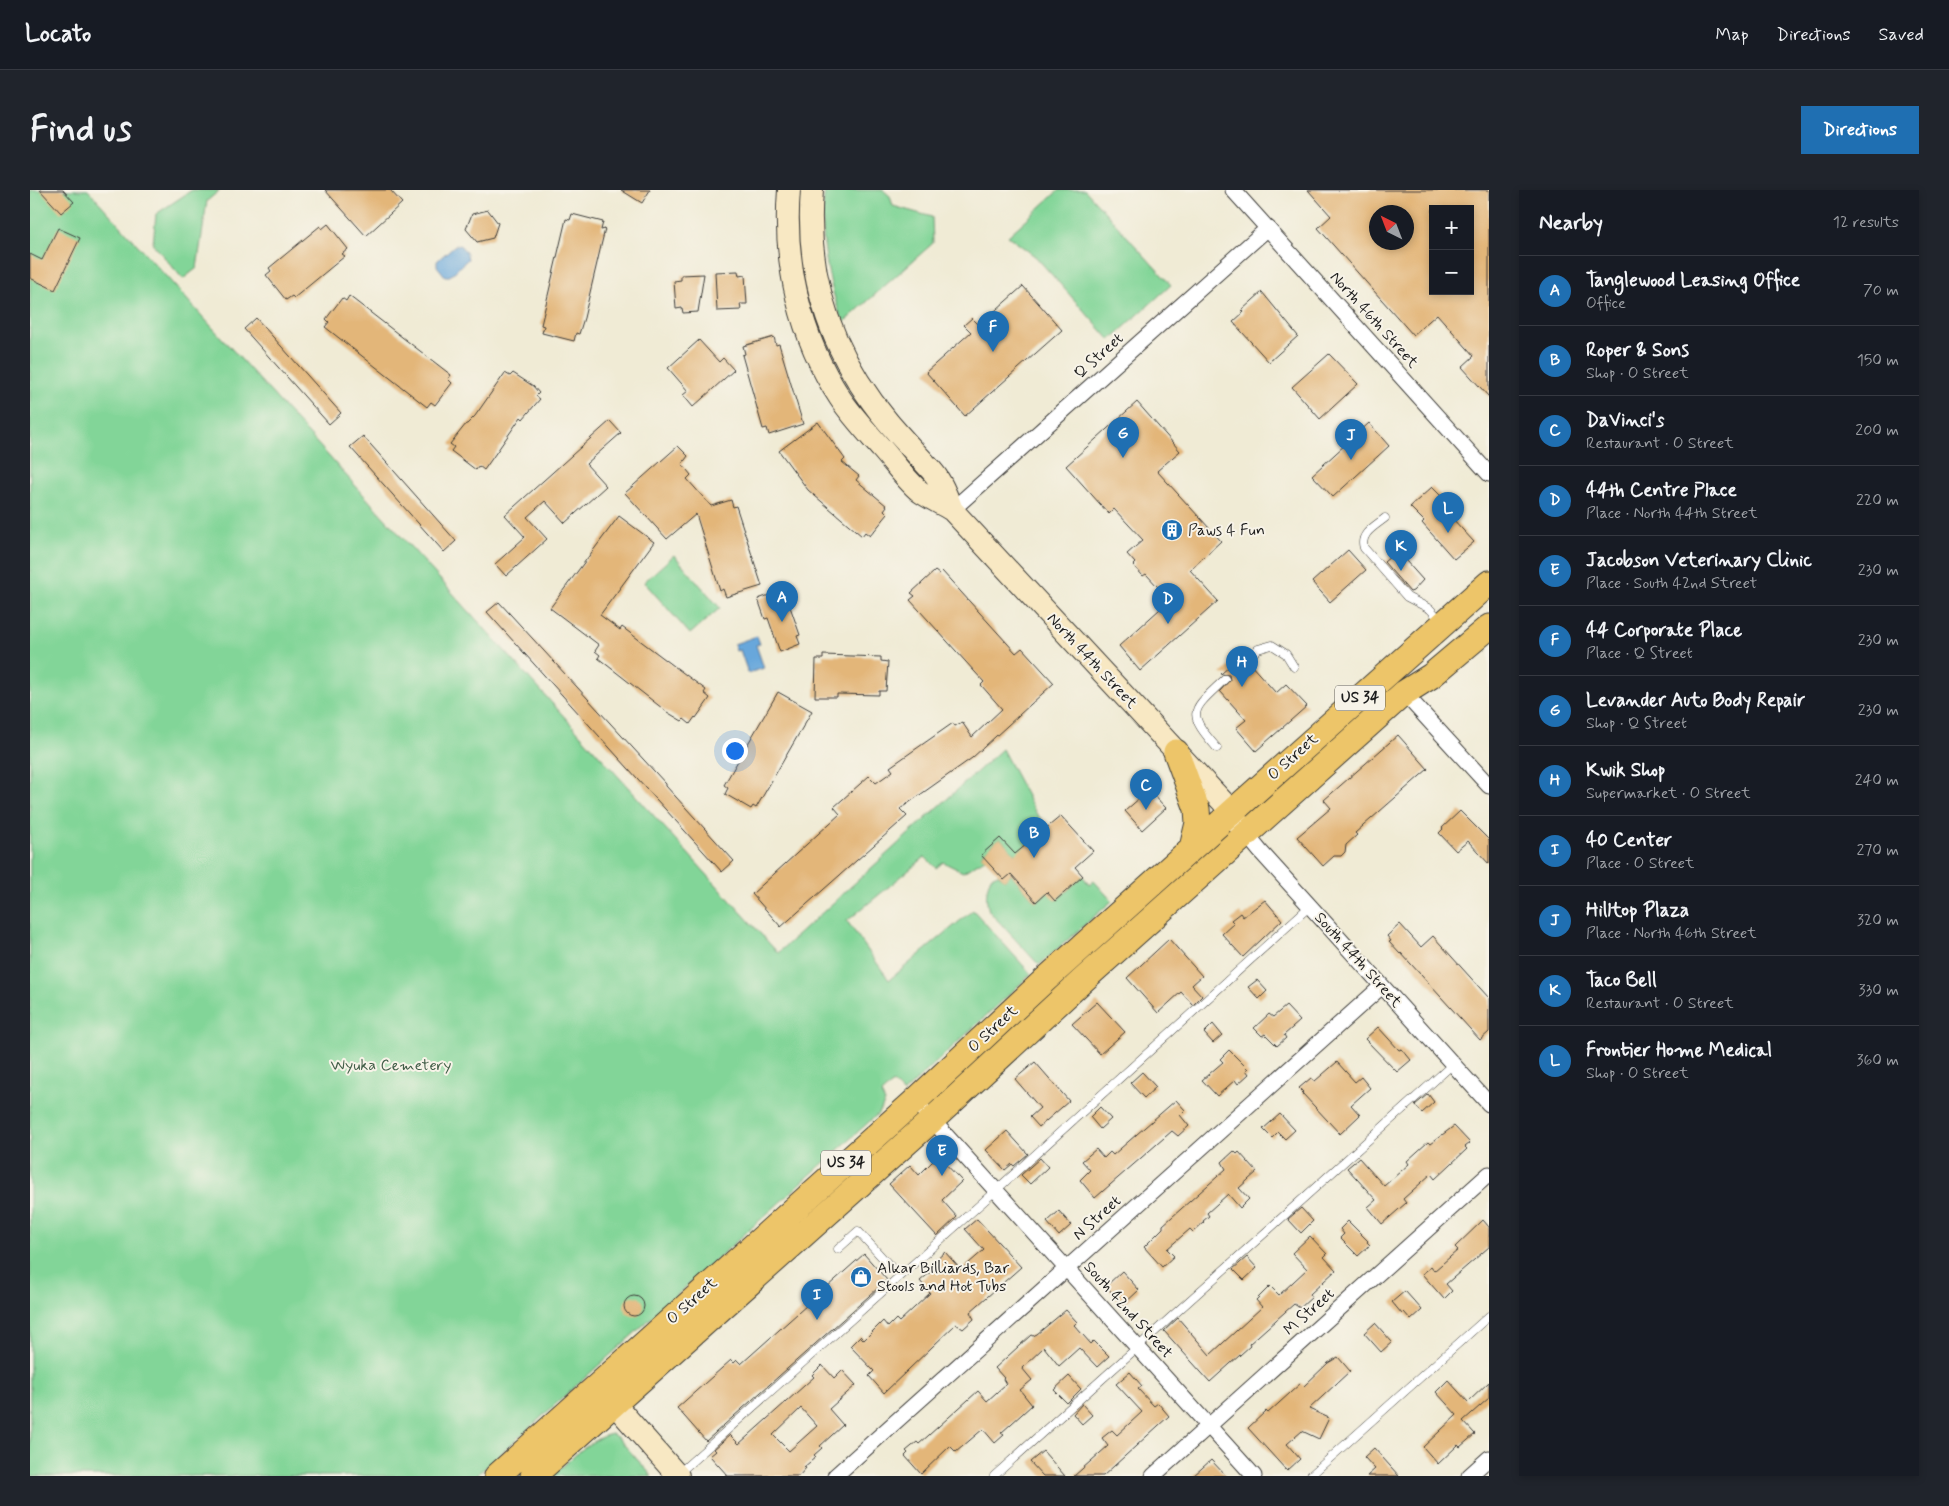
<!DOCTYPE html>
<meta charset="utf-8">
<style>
:root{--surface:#171b24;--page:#20242c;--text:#f1f3f6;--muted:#9ea1a6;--line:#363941;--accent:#1f6fb2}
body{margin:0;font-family:Mynerve,sans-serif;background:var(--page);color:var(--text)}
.controls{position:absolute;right:15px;top:15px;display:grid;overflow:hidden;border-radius:0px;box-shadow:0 2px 8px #0003}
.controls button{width:45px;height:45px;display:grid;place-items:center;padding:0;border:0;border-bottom:1px solid var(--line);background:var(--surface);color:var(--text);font:25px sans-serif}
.compass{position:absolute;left:1339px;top:15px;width:45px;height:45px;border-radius:50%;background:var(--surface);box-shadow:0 2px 8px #0003;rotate:318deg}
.you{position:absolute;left:704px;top:560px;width:18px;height:18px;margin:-12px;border:4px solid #fff;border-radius:50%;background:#1a73e8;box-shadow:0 0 0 8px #1a73e833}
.badge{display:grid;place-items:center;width:32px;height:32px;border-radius:50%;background:var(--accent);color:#fff;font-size:16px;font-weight:700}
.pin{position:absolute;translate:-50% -41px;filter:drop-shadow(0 1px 2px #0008)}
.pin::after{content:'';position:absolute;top:26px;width:18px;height:15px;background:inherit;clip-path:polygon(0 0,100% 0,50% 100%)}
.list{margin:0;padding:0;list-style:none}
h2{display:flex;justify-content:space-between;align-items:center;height:65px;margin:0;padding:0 20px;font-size:21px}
h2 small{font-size:16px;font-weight:400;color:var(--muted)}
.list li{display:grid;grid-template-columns:32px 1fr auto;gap:15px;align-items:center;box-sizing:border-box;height:70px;padding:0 20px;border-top:1px solid var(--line)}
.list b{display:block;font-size:19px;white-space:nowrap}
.list p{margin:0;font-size:16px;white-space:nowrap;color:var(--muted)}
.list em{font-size:16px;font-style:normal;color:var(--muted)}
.map{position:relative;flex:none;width:1459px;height:1286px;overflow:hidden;border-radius:0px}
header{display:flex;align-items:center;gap:30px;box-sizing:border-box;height:70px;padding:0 25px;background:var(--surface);border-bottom:1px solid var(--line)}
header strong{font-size:24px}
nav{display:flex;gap:28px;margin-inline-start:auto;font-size:18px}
.intro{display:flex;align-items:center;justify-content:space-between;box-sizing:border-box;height:120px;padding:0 30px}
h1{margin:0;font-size:35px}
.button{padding:12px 22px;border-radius:0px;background:var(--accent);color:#fff;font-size:18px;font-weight:700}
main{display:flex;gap:30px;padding:0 30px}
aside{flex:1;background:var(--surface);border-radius:0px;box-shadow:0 2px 8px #0003}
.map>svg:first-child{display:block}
</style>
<header>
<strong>Locato</strong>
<nav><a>Map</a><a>Directions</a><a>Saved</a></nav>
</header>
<div class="intro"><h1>Find us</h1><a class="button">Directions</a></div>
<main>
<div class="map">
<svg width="1459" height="1286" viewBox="0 0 1459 1286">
<rect width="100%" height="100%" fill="#f7f3e8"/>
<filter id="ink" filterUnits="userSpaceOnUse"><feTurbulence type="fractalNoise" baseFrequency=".02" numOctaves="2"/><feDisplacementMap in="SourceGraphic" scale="10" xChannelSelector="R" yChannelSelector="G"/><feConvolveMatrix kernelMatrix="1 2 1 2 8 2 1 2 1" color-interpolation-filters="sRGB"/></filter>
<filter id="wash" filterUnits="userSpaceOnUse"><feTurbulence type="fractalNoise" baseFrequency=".0096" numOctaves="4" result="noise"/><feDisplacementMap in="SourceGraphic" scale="20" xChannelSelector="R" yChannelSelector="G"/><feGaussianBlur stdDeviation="1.12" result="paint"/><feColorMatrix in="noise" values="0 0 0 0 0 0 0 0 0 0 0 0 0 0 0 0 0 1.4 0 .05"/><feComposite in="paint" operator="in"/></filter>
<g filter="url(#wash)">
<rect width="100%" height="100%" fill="#f0ebd5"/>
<path fill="#82d598" stroke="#4f785a" d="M0 0H58L748 763 972 559 1006 623 1018 637 1008 643 986 665 970 648 951 665 955 669 933 682 913 672 906 678 895 667 817 731 859 790 943 720 1001 784 873 903 863 893 851 904 855 912 850 922 446 1286H0Z
M162 0H190L177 11 167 78 153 89 123 54 126 24Z
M795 0H853L860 6 863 16 902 27 903 53 813 133C798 93 788 43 795 0Z
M1029 0H1055L1141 95 1080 150 1006 67 978 46Z
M644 365 690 418 660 444 614 392Z
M968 684 974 690 981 684 1006 712 1017 702 1026 711 1053 686 1059 695 1064 691 1082 711 1009 775 959 721C955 708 956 699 961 687Z
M582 1244 588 1248 622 1286H522C540 1271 559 1248 582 1244Z"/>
<path fill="#68a7db" stroke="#42627c" d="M425 55H430L437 64 438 69 420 86H415L407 76V71Z
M727 446 730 454 726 455 734 478 718 483 710 460 706 461 704 454Z"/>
<g id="blocks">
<path fill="#e3b679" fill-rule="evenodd" d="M10 0H33L44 12 31 23Z
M295 0H360L372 13 336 46Z
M591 0H620L612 13Z
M1278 0H1459V207L1432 177 1444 166 1407 124 1383 145 1288 38 1301 26ZM1403 19H1440V101H1403ZM1346 22H1376V52H1346Z
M458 20 468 33 463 48 447 52 436 39 442 24Z
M542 24 573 32 571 40 575 39 554 128 549 144 546 143 544 151 512 143 514 136 511 135 536 29 540 30Z
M298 34 318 59 312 64 315 66 264 108 262 106 256 110 236 85 241 81 239 78 290 36 292 39Z
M28 38 50 48 25 100 0 88V64L12 70Z
M708 81 709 86 715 85 717 114H710L711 120 687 121 685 82Z
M674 84 668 122 653 123 652 118 646 119 644 91 651 90V85Z
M993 96 1032 140 935 226 896 182 941 142 934 135 942 128 949 135Z
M1232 102 1268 146 1239 172 1203 132 1214 122 1212 120Z
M319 106 421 185 418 189 422 193 405 215 401 212 397 217 295 137 299 132 296 129 312 108 316 111Z
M226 128 311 223 299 234 214 139Z
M744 147 746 155 749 154 773 234 739 245 737 238 733 239 712 165 715 164 713 156Z
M669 150 689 172 693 168 704 180 663 217 653 205 658 201 638 178Z
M1299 164 1328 194 1290 229 1262 197Z
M475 183 480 186 483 183 503 196 509 203 506 206 510 209 493 229 491 227 454 280 449 276 446 280 421 261 424 257 420 254 436 234H437L445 226Z
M1107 212 1150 261 1127 281 1191 351 1160 380 1188 411 1110 481 1089 456 1140 410 1116 384 1113 386 1103 375 1105 373 1097 364 1113 350 1084 319 1079 324 1036 276Z
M580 231 591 243 556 274 576 296 535 333 515 311 497 327 517 349 476 386 465 374 495 347 475 325Z
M788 232 815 269 812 272 829 286 826 290 857 316 854 320 858 324 840 346 835 342 832 346 778 300 749 261Z
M1339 233 1359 256 1303 307 1282 285Z
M333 246 426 351 414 362 320 257Z
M648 256 658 266 652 274 661 285 657 289 681 316 701 310 703 317 706 316 732 396 696 407 693 399 690 401 666 324 637 349 595 303Z
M1402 297 1417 312 1411 316 1444 352 1424 369 1392 333 1394 331 1380 317Z
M589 326 624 352 570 425 590 440 592 437 676 500 674 503 680 508 666 528 665 527 660 534 654 529 652 531 637 522 568 468 570 465 565 461 569 455 520 418Z
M1318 360 1336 380 1300 412 1282 392Z
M1367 361 1393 390 1383 401 1380 402 1354 372Z
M905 381 909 384 912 381 986 463 992 458 1024 493 942 568 870 619 877 626 751 737 722 704 810 624 804 617 839 586 846 593 863 581 860 577 923 533 925 536 932 532 942 547 972 519 951 495 954 492 880 410 885 406 881 403Z
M745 403 746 407 752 405 755 412 758 411 770 445 767 446 770 454 750 462 738 428 735 429 728 409Z
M469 412 636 594V596L704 671 692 682 457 422Z
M793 465 851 467V471L858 472 856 501H849V505L807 504V507H785L786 469H793Z
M1211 466 1209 472 1211 475 1216 477 1220 474 1246 503 1256 494 1277 516 1226 561 1206 538 1216 530 1190 501 1200 490 1199 485 1191 484Z
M748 502 782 521 726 618 723 616 721 619 695 604 698 598 694 595Z
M1368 545 1398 579 1325 643 1327 645 1316 655 1315 662 1311 666H1304L1293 676 1267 647 1301 618 1294 610Z
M1119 600 1136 618 1112 640 1095 621Z
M1430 621 1459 650V674L1438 651 1426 661 1409 643 1413 639 1412 638Z
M1031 626 1063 661 1045 677 1053 686 1025 711 1017 702 1006 712 981 684 974 690 951 665 970 648 985 664Z
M1235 710 1252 730 1213 767 1192 744 1204 733 1201 730 1210 723 1213 727Z
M1370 734 1391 757 1403 746 1459 808V842L1450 850 1371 763 1370 764 1359 752 1361 751 1357 746Z
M1139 749 1172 786 1162 795 1172 806 1163 815 1151 802 1128 823 1097 788Z
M1227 790 1237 801 1229 809 1218 797Z
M1067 812 1095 842 1070 864 1042 834Z
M1256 816 1270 831 1254 845 1256 848 1247 856 1235 844 1232 846 1224 838 1239 824 1243 827Z
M1183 834 1192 845 1183 853 1174 843Z
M1348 837 1369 860 1372 859 1381 870 1367 882 1335 849Z
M1199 860 1218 879 1216 880 1219 884 1208 894 1205 890 1187 906 1172 890 1193 872 1190 869Z
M1005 872 1039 911 1009 937 1000 927 1010 918 985 889Z
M1307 872 1325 892 1331 887 1340 898 1321 915 1330 925 1310 944 1272 903 1273 902 1269 898 1281 888 1285 891Z
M1112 882 1126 897 1114 908 1100 893Z
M1398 904 1404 912 1392 923 1385 915Z
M1146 910 1155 920 1150 925 1159 936 1148 946 1142 941 1065 1008 1050 990 1060 980 1052 971 1066 959 1074 968 1080 962 1083 965Z
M1070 917 1081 929 1070 939 1060 927Z
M1250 924 1265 940 1255 949 1248 942 1242 948 1233 939Z
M1424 936 1440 953 1435 957 1437 959 1405 989 1401 984 1373 1009 1376 1013 1352 1034 1338 1017 1346 1010 1317 978 1329 968 1354 996 1379 974 1377 971 1398 952 1400 954Z
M977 941 998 964 984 976 982 974 975 980 956 960Z
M1204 961 1207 964 1209 962 1227 982 1209 998 1219 1009 1210 1018 1198 1004 1177 1023 1179 1026 1173 1031 1174 1032 1163 1042 1160 1039 1137 1059 1144 1066 1132 1077 1114 1057 1133 1038V1035L1196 979 1192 972Z
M908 966 932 991 912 1010 927 1027 907 1046 859 994 880 975 889 985Z
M1010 968 1018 977 1000 994 991 985Z
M1271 1018 1283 1031 1271 1043 1258 1029Z
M1029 1021 1041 1035 1029 1046 1017 1032Z
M947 1029 991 1077 940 1122 944 1129 933 1139 926 1134 854 1203 839 1186 844 1181 820 1156 830 1146 834 1150 853 1131 858 1137 866 1129 869 1132 900 1103 890 1091 909 1075 905 1071 915 1062 931 1080 954 1060 935 1039Z
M1453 1030 1459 1037V1057L1416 1094 1422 1101 1414 1109 1392 1084 1401 1077 1404 1081 1428 1060 1425 1057Z
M1318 1031 1338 1051 1337 1052 1340 1055 1328 1066 1310 1048 1314 1044 1310 1039Z
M1280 1046 1297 1064 1294 1067 1306 1080 1280 1104 1282 1107 1270 1118 1264 1114 1219 1154 1220 1156 1180 1192 1134 1141 1148 1128 1180 1165 1232 1117 1226 1110 1240 1096 1249 1105 1277 1079 1262 1063Z
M834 1064 857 1090 676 1251 647 1218 701 1170 704 1173 707 1170 711 1174Z
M1217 1067 1227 1078 1214 1090 1203 1079Z
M1092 1081 1109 1100 1093 1115 1076 1096Z
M1375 1101 1392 1120 1381 1130 1374 1122 1372 1124 1362 1112Z
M594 1116a10 10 0 1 1 20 0a10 10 0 1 1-20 0Z
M1036 1120 1047 1132 1044 1135 1061 1154 1064 1151 1079 1166 1067 1177 1049 1158 1029 1176 1014 1157 992 1178 1002 1190 990 1200 1002 1215 971 1243 974 1245 965 1253 953 1239 926 1262 920 1256 891 1284 875 1266 878 1263 876 1261 887 1252 889 1254 948 1201 957 1211 976 1194 973 1189 974 1188 965 1178 1001 1145 1003 1146 1007 1144Z
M1345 1133 1362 1152 1351 1162 1334 1143Z
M1308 1167 1320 1181 1279 1219 1299 1228 1289 1249 1272 1241 1257 1254 1270 1269 1257 1281 1218 1238 1236 1221 1238 1223 1271 1193 1274 1196 1298 1173Z
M792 1175 804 1188 812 1180 826 1195 799 1219 813 1235 790 1256 792 1258 784 1265 786 1267 774 1277 776 1278 769 1286H698L680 1266 686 1261 684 1259 700 1245 709 1254 784 1187 782 1185ZM771 1218 787 1236 759 1261 743 1245Z
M1100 1182 1112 1196 1108 1199 1124 1216 1128 1213 1139 1226 1073 1286H1044L1078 1256 1072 1248 1082 1240 1087 1245 1112 1222 1086 1194Z
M1039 1186 1051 1199 1037 1213 1024 1200Z
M1418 1190 1438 1212 1459 1192V1208L1433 1231 1445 1244 1430 1257 1428 1255 1408 1274 1393 1257 1427 1225 1406 1202Z
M1052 1214 1062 1225 1052 1234 1043 1224Z
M1344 1258 1369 1286H1337L1345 1279 1334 1267Z
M1013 1261 1035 1286H1013L1000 1272Z
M1181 1270 1196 1286H1163Z"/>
</g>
</g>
<g filter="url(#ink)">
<use href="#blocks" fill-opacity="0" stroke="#3c3b38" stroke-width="1"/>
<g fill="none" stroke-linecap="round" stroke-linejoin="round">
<g stroke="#3c3b38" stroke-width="9">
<path id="lane" d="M1355 328C1345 336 1329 344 1334 358L1377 407 1400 419 1411 431
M1215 471 1228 459 1242 455 1256 464 1264 477
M1187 558C1154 521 1163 520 1195 489
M808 1059 828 1041 860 1076
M649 1283 954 1011 1280 716
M964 1286 1423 874
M1280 1286 1459 1126"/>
</g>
<g stroke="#3c3b38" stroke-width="17">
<path id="street" d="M1203 0 1459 284
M922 320 1238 38
M1374 503 1459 596
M1216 644 1230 661 1459 914
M885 911 1224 1286
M805 1286 1352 796
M1123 1286 1459 984
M1439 1286 1459 1268"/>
</g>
<g stroke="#3c3b38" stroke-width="24">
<path id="secondary" d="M759 0C753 72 770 147 810 208 822 226 837 242 851 258 862 270 879 294 892 303 901 309 912 314 922 320L1193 612 1216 644
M782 0C775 87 802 165 858 232 869 245 881 258 893 271 898 277 904 282 908 289 914 298 918 310 922 320
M572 1200 648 1286"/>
</g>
<g stroke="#3c3b38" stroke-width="27">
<path id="primary" d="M1146 562 1167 619 1168 633 1162 658
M467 1286 885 911 1015 790 1201 623 1459 393
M503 1286 902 930 1052 791 1374 503 1401 486 1459 437"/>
</g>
<use href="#lane" stroke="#fff" stroke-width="8"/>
<use href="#street" stroke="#fff" stroke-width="15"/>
<use href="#secondary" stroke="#f8e8c3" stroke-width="22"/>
<use href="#primary" stroke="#edc569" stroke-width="25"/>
</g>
</g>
<defs>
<g id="building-disc" transform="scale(1.125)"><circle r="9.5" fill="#1f6fb2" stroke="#f7f3e8"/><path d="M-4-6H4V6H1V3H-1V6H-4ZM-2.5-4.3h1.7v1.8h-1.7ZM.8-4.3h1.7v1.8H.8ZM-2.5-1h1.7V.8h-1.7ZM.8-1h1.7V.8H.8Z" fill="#fff"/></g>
<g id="shop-disc" transform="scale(1.125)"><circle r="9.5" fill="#1f6fb2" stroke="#f7f3e8"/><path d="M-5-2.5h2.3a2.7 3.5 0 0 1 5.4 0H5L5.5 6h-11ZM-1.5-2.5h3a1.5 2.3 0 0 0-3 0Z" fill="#fff"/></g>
</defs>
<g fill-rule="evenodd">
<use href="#building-disc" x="1142" y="340"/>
<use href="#shop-disc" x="831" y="1087"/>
</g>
<g text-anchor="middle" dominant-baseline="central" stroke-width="4" stroke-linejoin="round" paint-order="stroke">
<g fill="#f7f3e8" stroke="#5e5c59" stroke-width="1">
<rect x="1305" y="495.5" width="50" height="25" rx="4"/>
<rect x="791" y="960.5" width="50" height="25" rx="4"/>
</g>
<g font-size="15" font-weight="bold" fill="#1c1c1c">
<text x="1330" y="508">US 34</text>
<text x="816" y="973">US 34</text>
</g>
<g font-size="16" fill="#1c1c1c" stroke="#f7f3e8">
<text transform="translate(1344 130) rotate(48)">North 46th Street</text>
<text transform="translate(1069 166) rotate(-42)">Q Street</text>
<text transform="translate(1062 471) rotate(47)">North 44th Street</text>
<text transform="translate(1263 567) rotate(-42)">O Street</text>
<text transform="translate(1328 770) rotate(48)">South 44th Street</text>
<text transform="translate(963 839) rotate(-43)">O Street</text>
<text transform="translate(1067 1028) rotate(-42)">N Street</text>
<text transform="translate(662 1111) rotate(-42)">O Street</text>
<text transform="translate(1098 1120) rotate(48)">South 42nd Street</text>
<text transform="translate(1279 1122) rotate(-42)">M Street</text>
</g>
<g font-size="16" fill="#1c1c1c" stroke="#f7f3e8" text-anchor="start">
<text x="1158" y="340">Paws 4 Fun</text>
<text x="847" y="1078">Alkar Billiards, Bar<tspan x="847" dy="18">Stools and Hot Tubs</tspan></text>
</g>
<g font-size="16" fill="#405d47" stroke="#f7f3e8">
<text x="361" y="875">Wyuka Cemetery</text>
</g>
</g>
</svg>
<div class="controls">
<button>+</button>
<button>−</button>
</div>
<svg class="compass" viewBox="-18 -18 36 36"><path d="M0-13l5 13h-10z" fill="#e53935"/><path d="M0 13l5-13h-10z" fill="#9ea1a6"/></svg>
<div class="you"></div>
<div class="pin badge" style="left:752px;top:432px">A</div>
<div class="pin badge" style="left:1004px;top:668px">B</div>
<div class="pin badge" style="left:1116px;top:620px">C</div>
<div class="pin badge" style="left:1138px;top:434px">D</div>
<div class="pin badge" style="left:912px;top:986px">E</div>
<div class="pin badge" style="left:963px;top:162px">F</div>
<div class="pin badge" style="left:1093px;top:268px">G</div>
<div class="pin badge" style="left:1212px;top:497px">H</div>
<div class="pin badge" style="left:787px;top:1130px">I</div>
<div class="pin badge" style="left:1321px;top:270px">J</div>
<div class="pin badge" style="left:1371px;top:381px">K</div>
<div class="pin badge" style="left:1418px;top:343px">L</div>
</div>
<aside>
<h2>Nearby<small>12 results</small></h2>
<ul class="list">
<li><span class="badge">A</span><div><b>Tanglewood Leasing Office</b><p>Office</p></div><em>70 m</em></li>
<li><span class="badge">B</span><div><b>Roper &amp; Sons</b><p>Shop · O Street</p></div><em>150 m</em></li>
<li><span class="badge">C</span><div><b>DaVinci's</b><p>Restaurant · O Street</p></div><em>200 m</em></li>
<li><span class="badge">D</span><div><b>44th Centre Place</b><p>Place · North 44th Street</p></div><em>220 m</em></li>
<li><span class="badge">E</span><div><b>Jacobson Veterinary Clinic</b><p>Place · South 42nd Street</p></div><em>230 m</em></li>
<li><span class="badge">F</span><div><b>44 Corporate Place</b><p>Place · Q Street</p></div><em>230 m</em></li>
<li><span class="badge">G</span><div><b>Levander Auto Body Repair</b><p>Shop · Q Street</p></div><em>230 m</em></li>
<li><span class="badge">H</span><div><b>Kwik Shop</b><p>Supermarket · O Street</p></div><em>240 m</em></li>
<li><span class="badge">I</span><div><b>40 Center</b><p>Place · O Street</p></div><em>270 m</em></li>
<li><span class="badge">J</span><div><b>Hilltop Plaza</b><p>Place · North 46th Street</p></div><em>320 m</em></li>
<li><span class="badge">K</span><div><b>Taco Bell</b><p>Restaurant · O Street</p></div><em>330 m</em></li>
<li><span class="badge">L</span><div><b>Frontier Home Medical</b><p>Shop · O Street</p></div><em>360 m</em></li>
</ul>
</aside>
</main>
